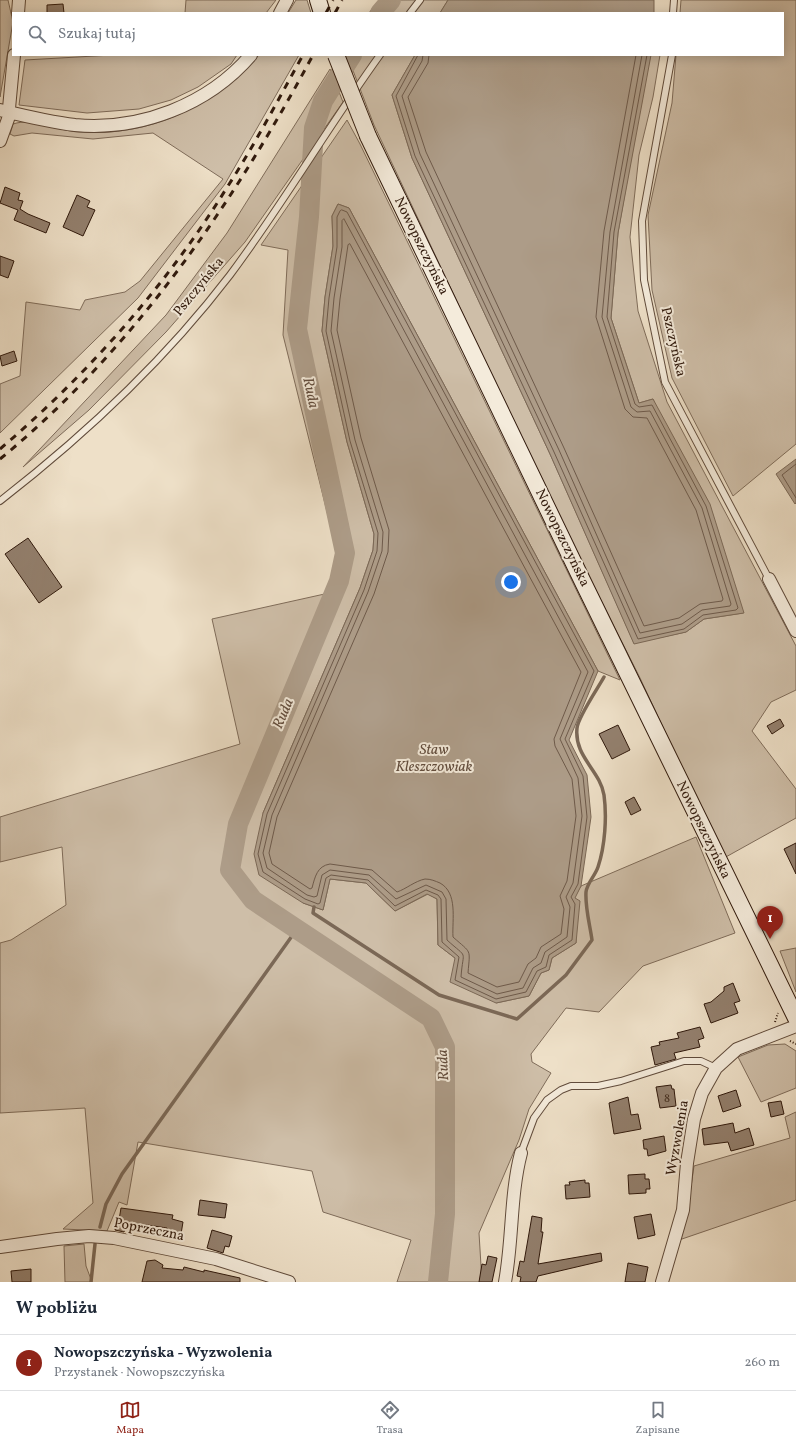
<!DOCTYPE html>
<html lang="pl">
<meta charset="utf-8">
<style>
:root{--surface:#fff;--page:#f6f6f7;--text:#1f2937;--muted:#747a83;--line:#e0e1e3;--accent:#8f2418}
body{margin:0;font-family:Vollkorn,serif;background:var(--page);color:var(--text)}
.you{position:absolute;left:511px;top:582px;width:14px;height:14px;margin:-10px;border:3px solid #fff;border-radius:50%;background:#1a73e8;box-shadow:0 0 0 6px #1a73e833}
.badge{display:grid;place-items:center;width:26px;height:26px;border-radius:50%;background:var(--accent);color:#fff;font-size:13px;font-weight:700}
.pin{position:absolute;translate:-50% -33px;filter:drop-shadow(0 1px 2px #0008)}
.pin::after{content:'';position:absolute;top:21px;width:14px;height:12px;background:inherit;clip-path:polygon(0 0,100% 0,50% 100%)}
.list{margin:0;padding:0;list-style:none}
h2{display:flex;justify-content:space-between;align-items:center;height:52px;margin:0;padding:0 16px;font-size:17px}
h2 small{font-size:13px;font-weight:400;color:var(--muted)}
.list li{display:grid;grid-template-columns:26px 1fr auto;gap:12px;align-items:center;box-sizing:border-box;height:56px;padding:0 16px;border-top:1px solid var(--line)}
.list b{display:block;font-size:15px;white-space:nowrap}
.list p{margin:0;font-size:13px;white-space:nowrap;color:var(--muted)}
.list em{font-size:13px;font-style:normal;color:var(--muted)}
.icon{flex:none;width:22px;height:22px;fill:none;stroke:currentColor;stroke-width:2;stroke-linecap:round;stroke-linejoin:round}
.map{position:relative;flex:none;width:796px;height:1282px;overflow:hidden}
.search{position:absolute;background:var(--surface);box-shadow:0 2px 10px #0003;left:12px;right:12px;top:12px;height:44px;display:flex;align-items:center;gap:10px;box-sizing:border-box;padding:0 14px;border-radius:0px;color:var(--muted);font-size:15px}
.sheet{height:108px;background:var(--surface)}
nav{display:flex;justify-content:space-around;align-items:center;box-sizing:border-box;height:56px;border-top:1px solid var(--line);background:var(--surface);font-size:11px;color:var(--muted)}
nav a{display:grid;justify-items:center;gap:2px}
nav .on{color:var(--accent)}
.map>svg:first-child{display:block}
</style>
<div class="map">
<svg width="796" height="1282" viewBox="0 0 796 1282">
<rect width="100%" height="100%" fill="#eee0c8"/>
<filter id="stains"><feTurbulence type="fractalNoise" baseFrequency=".005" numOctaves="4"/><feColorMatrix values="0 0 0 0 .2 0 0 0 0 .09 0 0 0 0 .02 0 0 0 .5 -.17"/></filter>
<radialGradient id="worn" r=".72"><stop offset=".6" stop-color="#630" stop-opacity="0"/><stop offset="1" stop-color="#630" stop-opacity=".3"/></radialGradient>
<path fill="#cebea8" stroke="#7f6c5a" d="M0 0H8L13 22 0 97Z
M186 0H276L266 13H185Z
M296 0H307L311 13H288Z
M379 0H448L440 13H369Z
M681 0H796V444L733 496 672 378 652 290 648 215 672 103 676 55H783V13H680Z
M112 55H237L231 64 198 87 171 100 139 109 87 113 19 105 25 60Z
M259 55H299L225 184 138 298 0 433V384L20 376 26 302 80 310 85 300 125 292 140 281 223 179 153 133 93 139 32 133 14 136 10 134 13 124C34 117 57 131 79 132 149 137 213 107 259 55Z
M347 55H415L392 95 412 158 550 454 634 643 686 632 704 619 743 613 653 399 639 403 611 318 618 233 649 55H660L653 97 639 155 630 237 638 311 667 402 796 646V690L771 702 752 731 796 789V818L724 858 640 678 549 497 374 125Z
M330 69 343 102 245 242 166 332 89 410 23 467 166 315 227 233Z
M347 120 360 144 620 680 598 671 349 208 338 204 332 216 333 246 325 297 322 331 347 442 374 534 373 550 360 588 263 813 303 903 323 910 330 879 366 883 395 911 428 894 437 899 438 945 455 958 496 1003 529 996 541 973 549 970 552 958 576 943 574 898 581 886 696 837 735 933 643 966 599 1012 566 1008 531 1054 532 1062 551 1073 529 1109 519 1140 479 1233 482 1282H397L411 1240 323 1212 312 1171 138 1142 127 1205 119 1202 107 1231 63 1229 93 1203 85 1108 0 1113V943L11 940 66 905 62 847 0 862V817L240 744 212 619 329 593 338 556 283 335 288 250 261 245Z
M796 948V992L780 951Z
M785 1044 796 1051V1088L761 1102 738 1057 768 1045Z
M796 1112V1200L679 1240 688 1208 694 1166 790 1138 785 1117Z
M84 1244 86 1266 92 1282H65L64 1246Z"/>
<path fill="#ad9c88" stroke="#7b6856" d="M448 0H654V13H440Z
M415 55H651L618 233 611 318 639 403 653 399 710 504 744 613 704 619 686 632 634 644 550 454 412 158 392 95Z
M338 204 349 208 598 671 569 740 587 775 591 817 581 886 575 898 580 901 576 943 552 958 549 970 541 973 529 996 496 1003 450 982 455 958 438 945 437 899 427 894 395 911 366 883 330 879 323 910 303 903 259 875 254 854 263 813 360 588 373 550 374 534 347 442 322 331 325 297 333 246 332 216Z
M796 459V503L795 504 776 474Z"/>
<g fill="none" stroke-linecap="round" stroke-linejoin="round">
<path stroke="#6e5a4a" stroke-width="1" d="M418 55 396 96 415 156 554 452 638 639 684 629 703 615 736 610 738 608 706 506 652 405 639 407 635 404 607 317 614 232 647 55
M423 55 422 61 402 96 420 154 559 450 640 633 682 624 702 610 730 606 731 604 702 508 650 411 637 412 631 407 602 317 610 232 642 55
M429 55 428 63 408 97 426 152 564 448 644 626 679 618 700 604 722 601 723 599 696 510 647 418 633 417 625 409 596 317 604 231 636 55
M342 210 347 212 594 671 565 739 583 776 587 817 578 884 571 897 575 904 572 940 549 955 546 967 537 971 526 992 496 999 455 980 459 957 442 942 441 899 438 895 426 890 395 906 368 880 331 875 326 878 320 903 318 904 305 899 263 872 258 854 267 814 364 590 377 551 378 533 350 441 326 331 329 298 337 247V217L340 211Z
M344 219 588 672 560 739 578 778 582 816 573 883 566 897 570 907 567 937 545 952 541 963 533 968 523 988 497 994 461 977C463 948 469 960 447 940L446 899 442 892 426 885 396 899 369 875 330 870 322 875 317 896 314 897 307 895 267 868 263 853 272 815 368 592 382 551 383 532 355 440 331 331 334 298 342 247V221Z
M350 244 581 672 554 739 555 746 572 779 576 816 567 881 560 896 564 909 561 934 541 947 536 958 528 964 519 982 497 987 468 973C470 948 472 954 453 937 452 919 458 893 440 883 435 881 431 879 425 879 415 881 406 889 397 892L372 870 330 864C317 866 315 877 312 888L310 889 272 864 269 853 277 817 374 594 388 552 389 530 361 438 337 330 340 299 348 245Z
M796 464 782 475 796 498"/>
<path stroke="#7b6856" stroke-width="3.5" d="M314 907 313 913 439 995 517 1019 566 975 592 940C590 925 585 908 586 892 587 883 595 876 598 867 605 846 607 817 604 795 600 770 574 757 577 728 578 717 598 688 604 677
M100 1227 106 1204 122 1174 297 929
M91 1282 95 1244"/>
<path stroke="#ad9c88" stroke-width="20" d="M380 13 391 0
M352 55 323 101 314 128 309 217 297 329 345 553 339 581 238 824 230 870 253 900 431 1018 445 1047V1214L438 1282"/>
</g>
<path fill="#93806e" stroke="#30190c" d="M63 4 64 13H47V5Z
M5 187 20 193 18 200 23 201 20 209 28 214 50 223 46 233 14 220 18 210 0 203Z
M77 195 90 201 87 207 95 210 83 236 63 227Z
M0 256 14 261 8 278 0 275Z
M14 351 17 361 2 366 0 356Z
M28 538 62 587 39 603 5 554Z
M780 719 784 726 772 734 767 726Z
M618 725 630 750 612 759 599 734Z
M634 797 641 810 631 815 625 802Z
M796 843V874L784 849Z
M733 983 740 1001 734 1003 738 1013 711 1023 704 1004 711 1002 724 991V987Z
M700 1027 704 1038 698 1040 700 1047 674 1053 676 1059 655 1065 651 1047 660 1045 659 1042 679 1038 677 1033Z
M671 1085 672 1089H674L676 1106 660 1108 656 1087Z
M736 1090 741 1106 723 1112 718 1096Z
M628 1097 631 1115 638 1114 641 1129 614 1134 609 1103Z
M781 1101 784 1114 771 1117 768 1103Z
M733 1123 735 1133 749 1128 754 1145 731 1151 728 1142 704 1145 702 1129Z
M664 1136 666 1151 648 1156 647 1149H644L643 1140Z
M645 1174V1179H649L650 1189H646V1193L629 1194 628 1175Z
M585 1180V1183H589L590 1197 566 1199 565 1185H570L569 1182Z
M200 1200 227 1204 225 1218 198 1215Z
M121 1208 173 1215 172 1219 183 1222 181 1234 167 1231V1228L127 1222 124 1232 115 1230 117 1220H119Z
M651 1214 655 1235 638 1239 634 1217Z
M532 1216 542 1218 541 1232H543L538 1264 601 1253 602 1261 538 1276 536 1282H520L521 1277 517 1276 520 1261 524 1262Z
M212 1230 232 1236 229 1247 225 1246 223 1253 207 1248Z
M488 1256 497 1258 492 1282H479L482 1264 486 1265Z
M155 1260 163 1265 162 1268 183 1270 184 1267 204 1272V1270L240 1278V1282H142L147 1261Z
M628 1263 648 1267 645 1282H625Z
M31 1269V1282H12L11 1271Z"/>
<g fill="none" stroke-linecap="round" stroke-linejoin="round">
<g stroke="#604b3b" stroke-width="8">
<path id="service" d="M410 13 420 0
M673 13 674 0
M672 55 642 221 644 280 665 382 769 579
M0 501C85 435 165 360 230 275 283 204 328 127 380 55
M521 1153 534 1118 547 1100 561 1090 571 1086H598L621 1081 684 1061H701L716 1068"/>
</g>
<g stroke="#604b3b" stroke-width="14">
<path id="minor" d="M18 13 19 0
M280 13 287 0
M0 110C25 116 50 122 75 125 140 131 208 105 251 55
M0 141 8 119 14 55
M769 579 796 631
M0 1247 57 1239 89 1236 114 1238 216 1259 289 1282
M505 1282C513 1239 510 1195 521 1153
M662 1282 683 1210 687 1163 694 1119 702 1093 716 1068 737 1049 796 1026"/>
</g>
<g stroke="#30190c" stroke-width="18">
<path id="secondary" d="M318 0 322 13
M368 136 579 574 796 1018"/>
</g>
<path stroke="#30190c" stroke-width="2" stroke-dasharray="1 2" stroke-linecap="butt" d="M775 1022 778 1013
M790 1041 796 1044"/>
<use href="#service" stroke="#f4ebdb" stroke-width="6"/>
<use href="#minor" stroke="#f4ebdb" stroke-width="12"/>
<use href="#secondary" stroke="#f4ebdb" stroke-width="16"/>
<path stroke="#30190c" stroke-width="3" stroke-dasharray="7 7" stroke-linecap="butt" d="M326 13 333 0
M335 13 342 0
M0 449C87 375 166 286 226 189 254 146 278 100 303 55
M0 459C133 350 232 206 313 55"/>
<g stroke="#30190c" stroke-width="18" stroke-linecap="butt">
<path id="secondary-bridge" d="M336 55 368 136"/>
</g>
<use href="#secondary-bridge" stroke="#f4ebdb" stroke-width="16"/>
</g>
<g text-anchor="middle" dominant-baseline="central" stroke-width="4" stroke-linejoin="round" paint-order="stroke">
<g font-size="12" fill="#493324">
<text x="667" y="1099">8</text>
</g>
<g font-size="14" fill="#30190c" stroke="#f4ebdb">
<text transform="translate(421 246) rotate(64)">Nowopszczyńska</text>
<text transform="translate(199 287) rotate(-51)">Pszczyńska</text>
<text transform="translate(673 342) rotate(77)">Pszczyńska</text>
<text transform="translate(562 538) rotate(64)">Nowopszczyńska</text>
<text transform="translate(703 830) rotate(64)">Nowopszczyńska</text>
<text transform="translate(678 1138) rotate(-80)">Wyzwolenia</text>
<text transform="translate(149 1230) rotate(11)">Poprzeczna</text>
</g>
<g font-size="15" font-style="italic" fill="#624d3e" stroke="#f4ebdb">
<text transform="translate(310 393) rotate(78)">Ruda</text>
<text transform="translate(284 714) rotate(-67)">Ruda</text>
<text x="434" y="750">Staw<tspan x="434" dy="17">Kleszczowiak</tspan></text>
<text transform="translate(444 1065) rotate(-93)">Ruda</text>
</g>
</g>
<rect width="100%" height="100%" filter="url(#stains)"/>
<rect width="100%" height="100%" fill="url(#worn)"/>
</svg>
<div class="you"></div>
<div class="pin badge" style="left:770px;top:939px">1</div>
<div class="search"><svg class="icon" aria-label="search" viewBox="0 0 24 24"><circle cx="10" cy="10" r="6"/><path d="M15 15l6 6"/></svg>Szukaj tutaj</div>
</div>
<section class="sheet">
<h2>W pobliżu<small></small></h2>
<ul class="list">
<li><span class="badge">1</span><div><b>Nowopszczyńska - Wyzwolenia</b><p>Przystanek · Nowopszczyńska</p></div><em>260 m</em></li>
</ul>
</section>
<nav>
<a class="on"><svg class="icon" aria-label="map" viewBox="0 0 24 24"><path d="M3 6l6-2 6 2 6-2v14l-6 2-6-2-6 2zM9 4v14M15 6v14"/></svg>Mapa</a>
<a><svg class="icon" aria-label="directions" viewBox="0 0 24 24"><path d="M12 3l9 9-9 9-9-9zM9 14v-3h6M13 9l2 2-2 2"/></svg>Trasa</a>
<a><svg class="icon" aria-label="saved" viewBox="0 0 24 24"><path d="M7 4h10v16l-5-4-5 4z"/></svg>Zapisane</a>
</nav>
